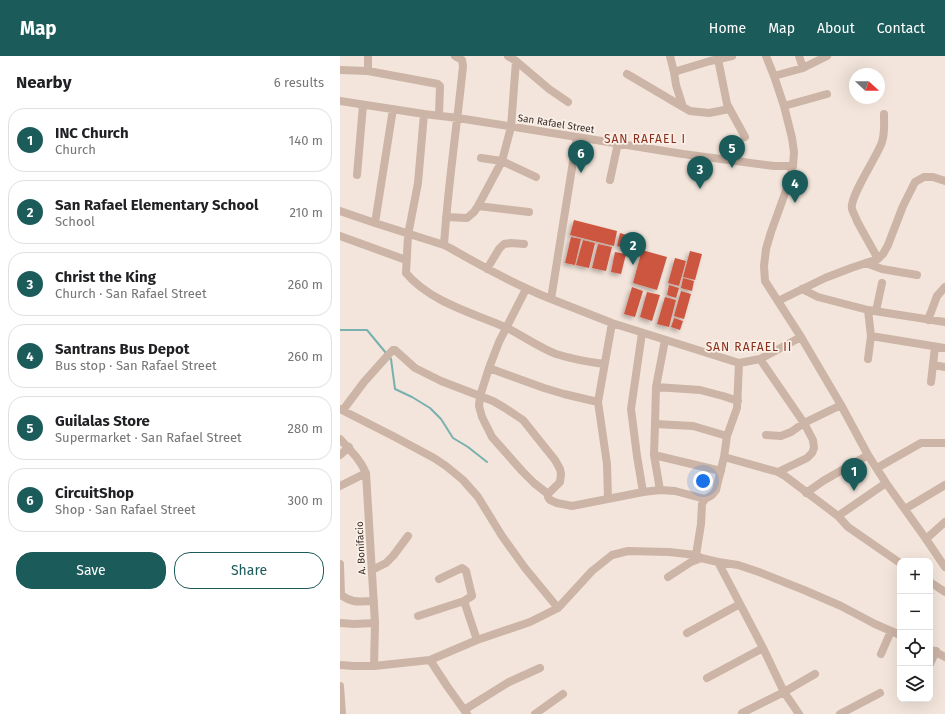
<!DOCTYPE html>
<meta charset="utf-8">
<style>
:root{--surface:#fff;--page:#f6f6f6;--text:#202124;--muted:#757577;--line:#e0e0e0;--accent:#1b5b5a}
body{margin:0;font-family:"Fira Sans",sans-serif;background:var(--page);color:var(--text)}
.controls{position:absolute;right:12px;bottom:12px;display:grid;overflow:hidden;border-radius:8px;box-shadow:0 4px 16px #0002}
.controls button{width:36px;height:36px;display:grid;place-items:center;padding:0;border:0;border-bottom:1px solid var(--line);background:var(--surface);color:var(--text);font:20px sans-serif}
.compass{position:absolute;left:509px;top:12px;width:36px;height:36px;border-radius:50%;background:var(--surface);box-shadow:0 4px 16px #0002;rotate:111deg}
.you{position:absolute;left:363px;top:425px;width:14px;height:14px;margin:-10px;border:3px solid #fff;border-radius:50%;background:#1a73e8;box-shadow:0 0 0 6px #1a73e833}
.badge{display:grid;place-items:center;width:26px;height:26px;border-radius:50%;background:var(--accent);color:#fff;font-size:13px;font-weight:700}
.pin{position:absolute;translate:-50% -33px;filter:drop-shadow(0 1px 2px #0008)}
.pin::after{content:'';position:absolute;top:21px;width:14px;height:12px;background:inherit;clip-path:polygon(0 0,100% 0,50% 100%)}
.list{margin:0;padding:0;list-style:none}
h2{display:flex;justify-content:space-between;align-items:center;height:52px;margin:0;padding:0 16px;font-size:17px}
h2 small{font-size:13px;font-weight:400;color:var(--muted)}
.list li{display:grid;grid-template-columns:26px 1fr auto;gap:12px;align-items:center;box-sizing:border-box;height:64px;margin:0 8px 8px;padding:0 8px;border:1px solid var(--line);border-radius:16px}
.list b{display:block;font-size:15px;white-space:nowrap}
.list p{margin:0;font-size:13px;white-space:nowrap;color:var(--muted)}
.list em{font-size:13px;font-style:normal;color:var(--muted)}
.actions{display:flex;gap:8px;padding:12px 16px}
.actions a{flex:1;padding:9px 0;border:1px solid var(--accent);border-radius:16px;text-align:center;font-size:14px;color:var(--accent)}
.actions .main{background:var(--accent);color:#fff}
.icon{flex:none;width:22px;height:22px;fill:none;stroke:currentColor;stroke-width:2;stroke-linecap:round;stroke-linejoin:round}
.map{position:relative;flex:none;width:605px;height:658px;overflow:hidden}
header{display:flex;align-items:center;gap:24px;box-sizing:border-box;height:56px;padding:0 20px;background:var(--accent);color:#fff}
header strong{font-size:19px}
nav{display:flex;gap:22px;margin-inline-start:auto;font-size:14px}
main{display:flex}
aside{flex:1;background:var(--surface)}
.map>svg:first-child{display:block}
</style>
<header>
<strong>Map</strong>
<nav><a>Home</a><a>Map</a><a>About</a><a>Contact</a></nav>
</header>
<main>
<aside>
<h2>Nearby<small>6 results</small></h2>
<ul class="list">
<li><span class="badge">1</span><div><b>INC Church</b><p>Church</p></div><em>140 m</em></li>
<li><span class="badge">2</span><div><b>San Rafael Elementary School</b><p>School</p></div><em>210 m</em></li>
<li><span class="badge">3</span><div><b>Christ the King</b><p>Church · San Rafael Street</p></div><em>260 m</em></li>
<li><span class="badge">4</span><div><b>Santrans Bus Depot</b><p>Bus stop · San Rafael Street</p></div><em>260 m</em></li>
<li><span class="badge">5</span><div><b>Guilalas Store</b><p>Supermarket · San Rafael Street</p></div><em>280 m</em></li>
<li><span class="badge">6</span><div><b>CircuitShop</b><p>Shop · San Rafael Street</p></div><em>300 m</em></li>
</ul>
<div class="actions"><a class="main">Save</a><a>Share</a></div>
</aside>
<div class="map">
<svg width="605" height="658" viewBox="0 0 605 658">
<defs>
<filter id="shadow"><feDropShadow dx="-2.5" dy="2.5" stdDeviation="2" flood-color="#0004"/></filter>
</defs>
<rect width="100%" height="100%" fill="#f3e5db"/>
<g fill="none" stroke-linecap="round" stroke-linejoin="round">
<path stroke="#78b1af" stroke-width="2" d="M0 274H27L46 297
M49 301 51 303 55 333 72 341 90 352 101 363 113 382 128 391 147 406"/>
</g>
<path fill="#cc5640" filter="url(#shadow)" d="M234 164 277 175 274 190 230 179Z
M280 177 303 184 300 196 277 190Z
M231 181 241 183 235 209 225 207Z
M243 184 255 187 249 212 236 209Z
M258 188 272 191 266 215 252 212Z
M302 194 327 201 317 234 293 227Z
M350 195 362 198 355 224 343 221Z
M275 196 286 198 281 218 271 216Z
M335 202 346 205 339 230 328 227Z
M343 222 354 225 352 235 341 232Z
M329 229 339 232 336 242 327 239Z
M292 231 303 235 295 261 284 258Z
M341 235 351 238 344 263 334 260Z
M307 236 320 239 312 265 300 261Z
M325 241 336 244 329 271 317 268Z
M334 262 343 265 340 274 331 271Z"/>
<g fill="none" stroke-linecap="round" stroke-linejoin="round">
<path stroke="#ccb4a6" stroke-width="8" d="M115 0 122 4 123 10C117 70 108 129 104 189L110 192C143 211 176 229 211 243
M330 0 334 16 370 5 392 0
M426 0 434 20 444 50 452 82 454 96 453 110 448 129 431 176 426 193 424 210 425 225 461 281 501 349 528 399 546 427 586 483 605 511
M459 0 463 12
M378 3 387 48 405 81
M176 5 209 33 228 46
M0 14 28 15 98 28 100 30 99 59
M28 15V0
M334 16 336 29 343 51 350 55 369 57 389 53
M287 18 343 51
M434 20 463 12 487 0
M0 45 84 58 118 62 343 98 434 110H453
M444 50 487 38
M84 58 78 127 68 179 66 217C89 245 132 257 165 271 182 279 198 291 216 298 232 303 248 306 264 308
M237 81 211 243 272 267 399 307 420 303 461 281
M141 102 162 105 196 121
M17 119 23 49
M270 124 278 87
M138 150 189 156
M0 155 35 167 104 189
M106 161 127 162 134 156 138 150 162 105 171 71 176 5 168 0
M35 167 53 53
M0 180 66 204
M538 203C531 190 524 178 517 165 516 161 513 157 512 153 509 141 537 101 542 86 545 77 544 67 544 58
M526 207 542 213 577 219
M147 213 159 193 164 188 171 187 184 188
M186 233 159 286 149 312 140 340 139 350 142 361 152 381 182 415 194 427 208 438V441L210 444 217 447 232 450 303 436 320 434 335 435 365 443
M462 233 478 241 528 254 605 266
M438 245 485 222 511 212 538 203 543 198 548 189 563 150 575 126 584 121H593L605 125
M536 255 542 227
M588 264 597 240 605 231
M302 277 291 353 297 400 303 436
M531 280 605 292
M325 284 316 331 315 368 353 370 387 380
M420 303 464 367 473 384 474 392 472 397 467 402 438 416
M528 303 531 280 528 254
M593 309 605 311
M149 312 204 332 224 338 258 346
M591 326 595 291
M316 331 360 334 383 340 398 345
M0 353 53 380 94 402 106 410 123 424 138 441 162 480 185 512 218 552
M3 354 24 326 49 298 53 294H55L75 312 101 325 153 345 165 352 183 364 215 404 220 413 221 418 220 426 208 438
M315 368 314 399 320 434
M426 379 441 380 451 376 464 367 501 349
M0 383C10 394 20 403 26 417L35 567 34 610
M0 399 9 391
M314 399 381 415
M384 401 438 416 445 420 498 460 508 471 560 507
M537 412 581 387H605
M0 430 26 417
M466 437 483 425 528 399
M268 443 267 408 258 346 272 267
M565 453 605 429
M498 460 546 427
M586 483 605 466
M356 499 361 468 362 448 365 443 372 439 376 434 384 401 387 380 397 352 399 307
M378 506 423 592 444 636 459 658
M0 508 1 539 0 538
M32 514 46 507 53 500 68 480
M328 521 351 506 361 502
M99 523 122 512 126 515 132 540 124 545
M590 526 605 536
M1 539C13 548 20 545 34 545
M78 560 124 545 137 584
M0 567 14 568 35 567
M347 577 400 548
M590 593 605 601
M541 598 551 575
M90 604 107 630 127 658
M590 608 596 595
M0 609 14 610H34L90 604 137 584 190 566 218 552 252 515 272 499 288 495 329 496 356 499 361 502 378 506 398 509 419 516 464 534 501 550 535 568 560 579
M367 622 423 592
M0 630 2 658
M124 654 169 626 200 612
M402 657 444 636 475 618
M195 658 223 638
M500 658 540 637"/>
</g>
<g text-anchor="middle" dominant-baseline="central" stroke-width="3.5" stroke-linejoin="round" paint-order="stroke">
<g font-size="10" fill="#372b27" stroke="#faf0e7">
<text transform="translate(216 68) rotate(9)">San Rafael Street</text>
<text transform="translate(21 492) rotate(-93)">A. Bonifacio</text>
</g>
<g font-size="12" letter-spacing="1" fill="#8a2d1c" stroke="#faf0e7">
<text x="305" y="83">SAN RAFAEL I</text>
<text x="409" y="291">SAN RAFAEL II</text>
</g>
</g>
</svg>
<div class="controls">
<button>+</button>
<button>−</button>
<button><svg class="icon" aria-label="locate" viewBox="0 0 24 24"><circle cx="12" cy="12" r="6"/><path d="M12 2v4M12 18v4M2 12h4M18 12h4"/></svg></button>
<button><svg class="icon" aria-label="layers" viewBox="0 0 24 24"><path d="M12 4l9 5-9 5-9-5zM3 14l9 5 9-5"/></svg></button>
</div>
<svg class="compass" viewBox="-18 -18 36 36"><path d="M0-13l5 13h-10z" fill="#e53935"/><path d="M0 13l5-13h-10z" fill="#757577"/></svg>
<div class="you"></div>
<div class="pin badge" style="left:514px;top:435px">1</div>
<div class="pin badge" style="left:293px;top:209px">2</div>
<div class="pin badge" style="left:360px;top:133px">3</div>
<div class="pin badge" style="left:455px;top:147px">4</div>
<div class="pin badge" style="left:392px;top:112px">5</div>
<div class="pin badge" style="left:241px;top:117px">6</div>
</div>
</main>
